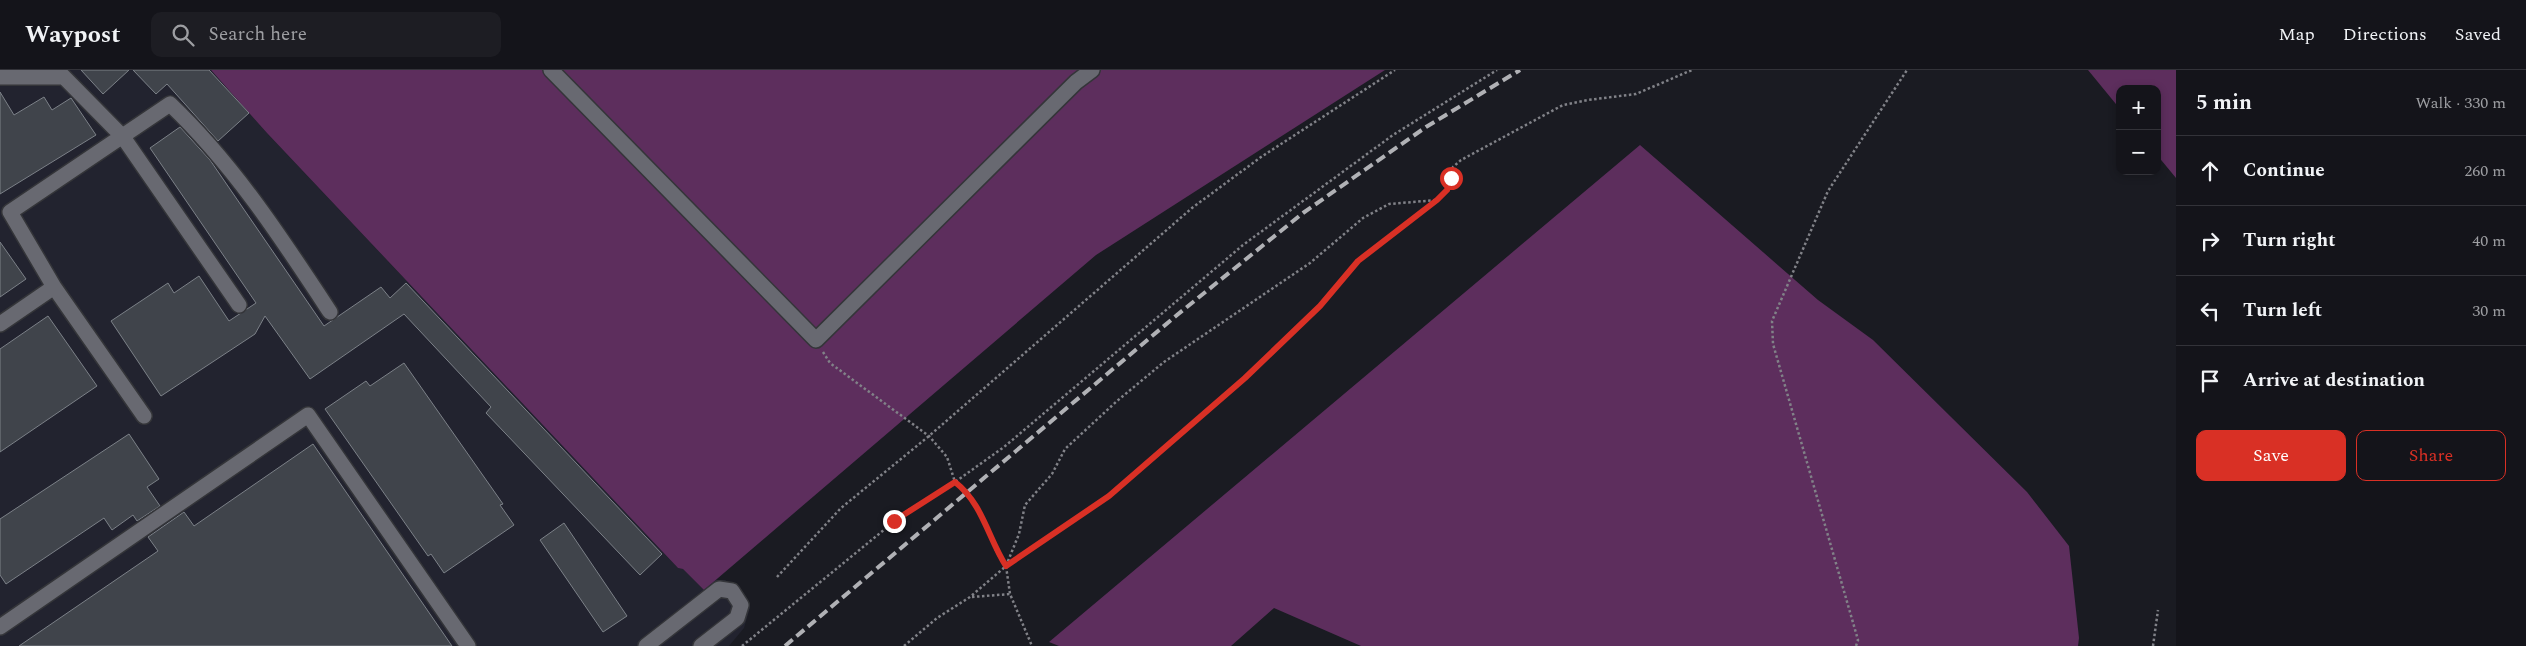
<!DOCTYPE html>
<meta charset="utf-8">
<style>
:root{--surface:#14141a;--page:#1d1d23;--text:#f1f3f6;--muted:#9d9ea2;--line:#333339;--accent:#d93025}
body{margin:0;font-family:Spectral,serif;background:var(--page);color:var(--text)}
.controls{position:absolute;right:15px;top:15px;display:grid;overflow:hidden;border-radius:10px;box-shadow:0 2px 8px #0003}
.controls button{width:45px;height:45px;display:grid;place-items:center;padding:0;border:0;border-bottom:1px solid var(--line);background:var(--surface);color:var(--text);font:25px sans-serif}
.stop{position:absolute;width:15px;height:15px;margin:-11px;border:4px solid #d93025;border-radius:50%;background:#fff}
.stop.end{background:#d93025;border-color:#fff;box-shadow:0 1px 5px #0008}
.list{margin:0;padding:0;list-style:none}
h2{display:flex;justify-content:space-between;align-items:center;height:65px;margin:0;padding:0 20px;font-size:21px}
h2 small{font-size:16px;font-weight:400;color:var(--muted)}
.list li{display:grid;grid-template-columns:32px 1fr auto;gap:15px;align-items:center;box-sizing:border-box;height:70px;padding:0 20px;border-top:1px solid var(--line)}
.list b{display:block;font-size:19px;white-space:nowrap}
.list em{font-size:16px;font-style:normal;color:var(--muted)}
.actions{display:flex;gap:10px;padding:15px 20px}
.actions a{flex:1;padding:11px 0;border:1px solid var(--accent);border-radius:10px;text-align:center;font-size:18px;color:var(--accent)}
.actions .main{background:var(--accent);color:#fff}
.icon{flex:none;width:28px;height:28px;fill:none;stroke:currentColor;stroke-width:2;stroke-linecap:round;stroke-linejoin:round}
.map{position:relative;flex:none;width:2176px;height:576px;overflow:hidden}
header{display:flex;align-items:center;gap:30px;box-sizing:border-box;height:70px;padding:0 25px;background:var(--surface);border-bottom:1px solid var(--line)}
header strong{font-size:24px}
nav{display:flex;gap:28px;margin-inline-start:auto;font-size:18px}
.search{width:350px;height:45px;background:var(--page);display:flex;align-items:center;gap:12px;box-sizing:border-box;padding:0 18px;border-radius:10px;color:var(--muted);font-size:19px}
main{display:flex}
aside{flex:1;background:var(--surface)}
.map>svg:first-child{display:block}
</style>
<header>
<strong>Waypost</strong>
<div class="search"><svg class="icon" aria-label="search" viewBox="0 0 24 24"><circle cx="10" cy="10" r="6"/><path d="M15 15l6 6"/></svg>Search here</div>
<nav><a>Map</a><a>Directions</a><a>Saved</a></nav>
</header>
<main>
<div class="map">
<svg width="2176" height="576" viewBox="0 0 2176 576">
<rect width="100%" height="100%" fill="#1a1b22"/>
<path fill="#22232f" d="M0 0H211L267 63 678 498 683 499 704 520 713 510H725L742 521 750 538 744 558 729 576H0Z"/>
<path fill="#5d2e5d" d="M211 0H1385L1096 185 704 520 683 499 678 498 267 63Z
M2088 0H2176V108L2157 85V19H2120V39Z
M1640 75 1818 230 1873 270 2027 422 2069 476 2079 568 2078 576H1361L1274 538 1231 576H1059L1049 572Z"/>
<path fill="#40444b" stroke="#7c8188" d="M81 0H129L103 24Z
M133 0H209L249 43 218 71 167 14 156 24Z
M0 22 14 45 44 27 52 40 71 28 96 65 0 124Z
M180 57 210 90 324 256 381 217 390 228 406 213 662 484 640 505 486 343 491 337 404 244 310 309 265 246 255 264 161 326 111 251 168 213 174 223 199 206 229 251 256 233 150 78Z
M0 172 26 209 0 227Z
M48 246 97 316 0 382V279Z
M404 293 503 434 500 435 514 455 444 503 431 484 428 486 325 339 366 311 370 316Z
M129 364 159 409 147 417 160 436 137 451 133 445 112 460 104 448 6 514 0 505V449Z
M313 374 452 576H19L158 481 148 467 184 442 194 456Z
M564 453 627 546 603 562 540 470Z"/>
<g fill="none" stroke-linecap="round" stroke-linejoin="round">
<g stroke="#343539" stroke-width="18">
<path id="minor" d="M57 0 123 67 239 235
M551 0 816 270 1076 12 1092 0
M0 7H63
M0 254 54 217
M144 346 54 217 10 142 170 34C234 95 282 169 330 242
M0 557 308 345 468 576
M646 576 719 519 732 521 741 535 737 548 701 576"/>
</g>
<path stroke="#818288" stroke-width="2.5" stroke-dasharray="2.5 2.5" stroke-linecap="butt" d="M823 282 830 293 929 366 947 387 955 412 967 422 981 443 997 483 1006 496 1010 524 1032 576
M1006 496 1019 464 1025 435 1052 404 1065 379 1117 331 1164 292 1310 193 1363 148 1389 134 1437 130 1447 120 1453 97 1461 90 1563 35 1588 30 1636 24 1692 0
M777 507 841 438 929 366 1192 138 1261 87 1395 0
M972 527 1010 524
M742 576 907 441 955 412 1004 377 1243 175 1393 65 1497 0
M904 576 937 548 970 527 1006 496 1109 426 1245 308 1319 236 1358 191 1436 130
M1856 576 1858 570 1773 274 1772 251 1828 121 1907 0
M2153 576 2158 540"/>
<use href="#minor" stroke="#686971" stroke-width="15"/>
<path stroke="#b0b1b5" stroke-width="4" stroke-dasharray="10 5" stroke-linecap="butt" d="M785 576 1177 245 1303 143 1426 57 1520 0"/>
</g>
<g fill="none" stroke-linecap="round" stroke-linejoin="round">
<path stroke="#d93025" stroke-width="6" d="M894 451 955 412C983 434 988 468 1006 496L1109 426 1245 308 1320 236 1358 191 1437 130 1447 120 1451 108"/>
</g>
</svg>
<div class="controls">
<button>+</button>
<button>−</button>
</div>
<div class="stop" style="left:1451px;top:108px"></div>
<div class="stop end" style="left:894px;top:451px"></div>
</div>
<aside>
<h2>5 min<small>Walk · 330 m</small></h2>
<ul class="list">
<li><svg class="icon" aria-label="ahead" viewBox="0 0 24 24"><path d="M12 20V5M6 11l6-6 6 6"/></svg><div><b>Continue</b></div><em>260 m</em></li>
<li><svg class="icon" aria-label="right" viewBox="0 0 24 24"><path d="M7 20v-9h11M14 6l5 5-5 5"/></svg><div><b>Turn right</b></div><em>40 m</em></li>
<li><svg class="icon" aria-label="left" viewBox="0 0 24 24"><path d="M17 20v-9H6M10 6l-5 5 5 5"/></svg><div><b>Turn left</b></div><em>30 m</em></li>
<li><svg class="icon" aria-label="arrive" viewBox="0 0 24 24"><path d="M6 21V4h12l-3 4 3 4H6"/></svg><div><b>Arrive at destination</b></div></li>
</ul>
<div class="actions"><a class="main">Save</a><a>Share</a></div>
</aside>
</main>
